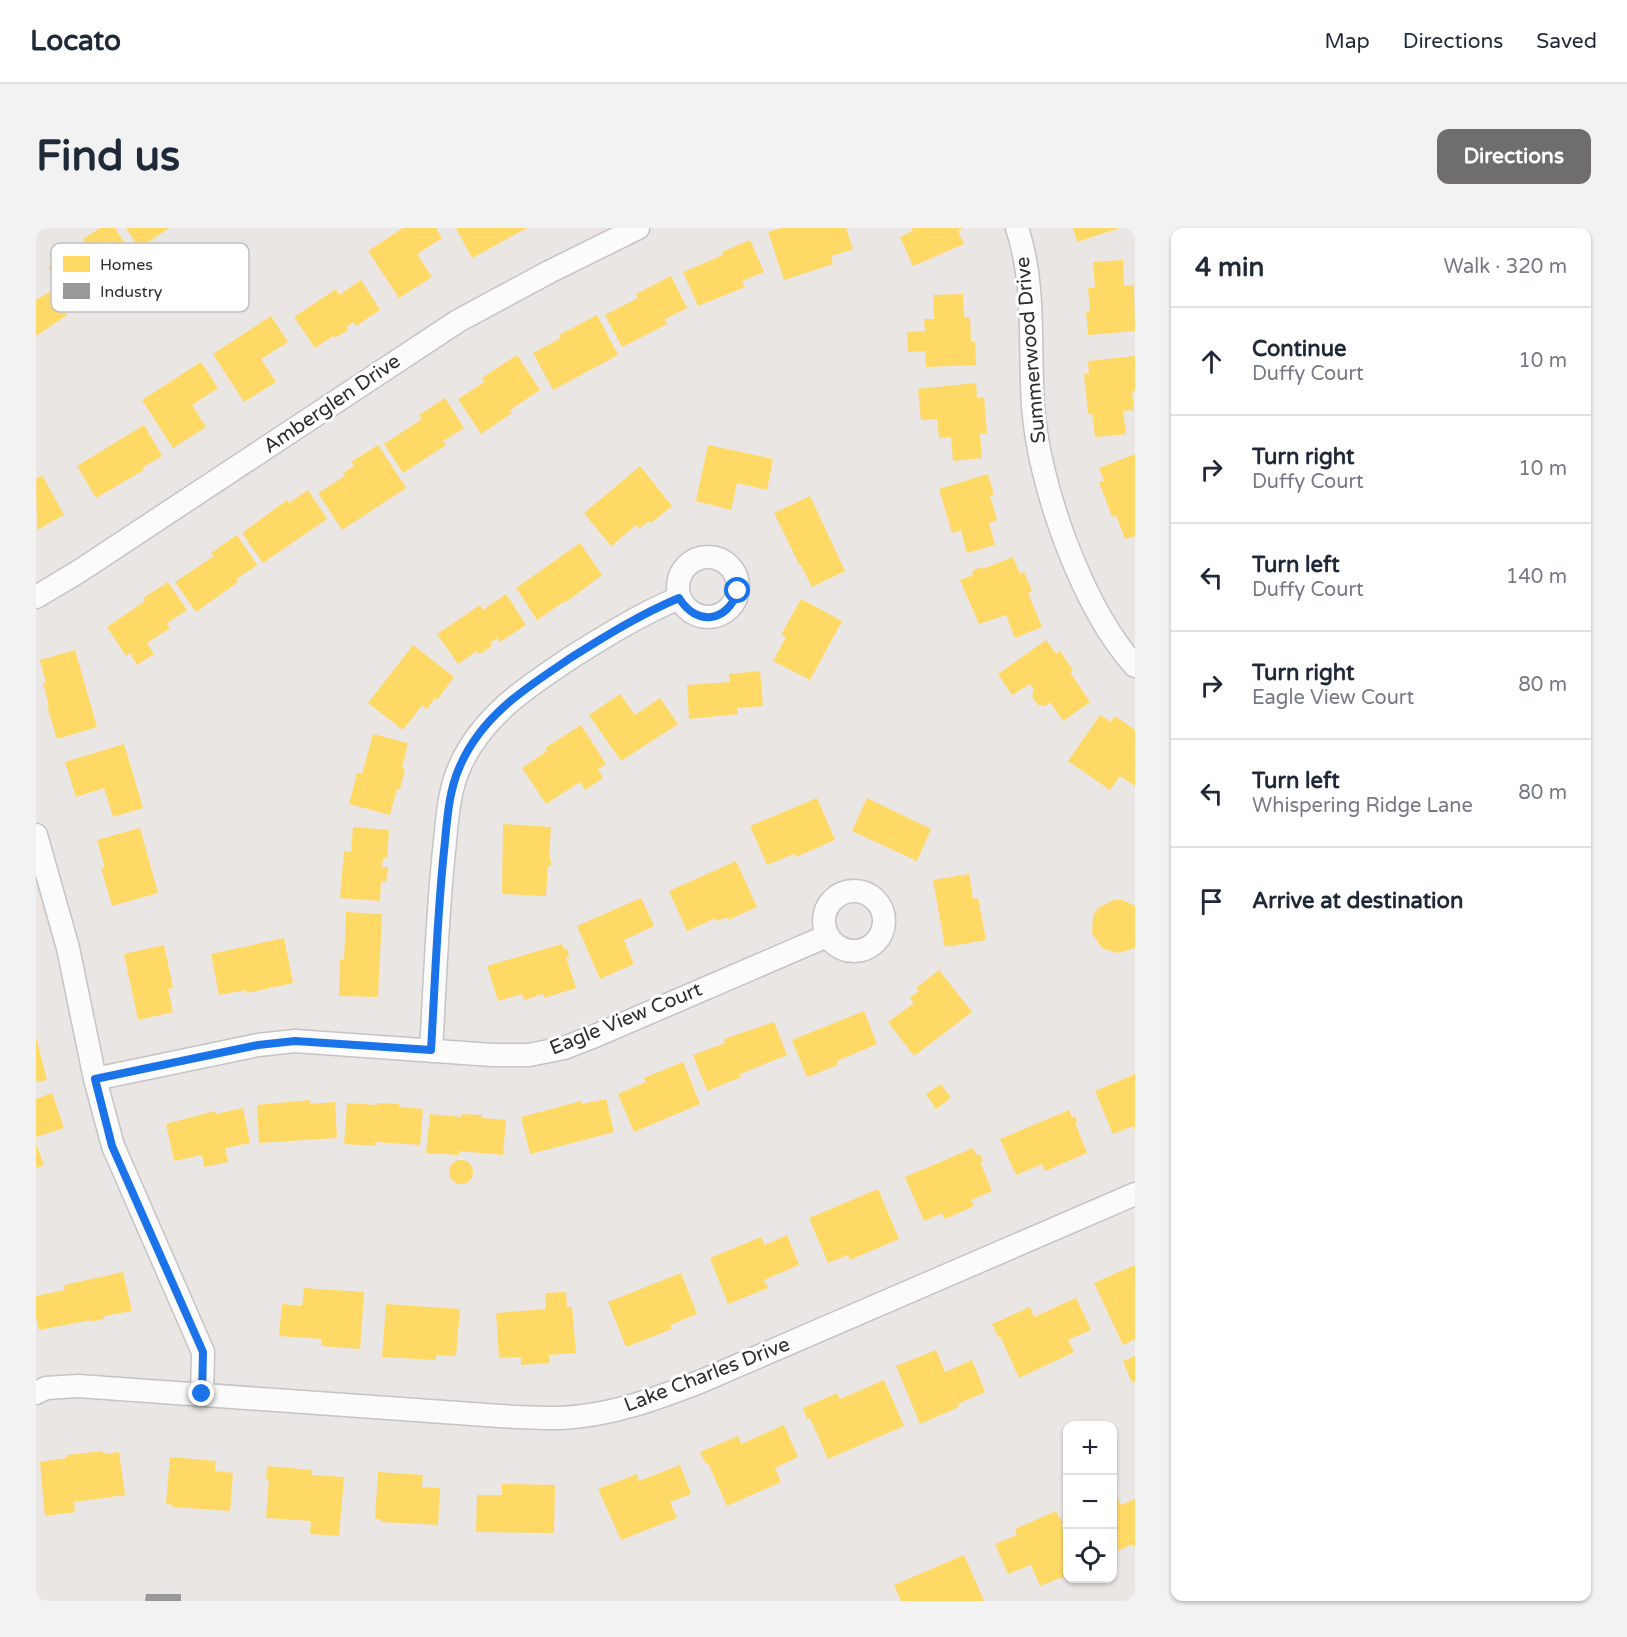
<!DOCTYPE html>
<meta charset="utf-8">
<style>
:root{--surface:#fff;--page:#f2f2f3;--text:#1f2937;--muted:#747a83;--line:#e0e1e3;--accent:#6f6e6d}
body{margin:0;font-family:"Varela Round",sans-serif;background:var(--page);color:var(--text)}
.controls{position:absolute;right:18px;bottom:18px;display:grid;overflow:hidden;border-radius:12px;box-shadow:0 2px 4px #0004}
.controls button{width:54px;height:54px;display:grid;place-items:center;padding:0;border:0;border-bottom:2px solid var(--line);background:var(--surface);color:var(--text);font:30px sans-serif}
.stop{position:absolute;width:18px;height:18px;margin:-14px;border:4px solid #1a73e8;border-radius:50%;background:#fff}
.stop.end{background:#1a73e8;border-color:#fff;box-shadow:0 2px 6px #0008}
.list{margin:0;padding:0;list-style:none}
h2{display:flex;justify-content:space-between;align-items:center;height:78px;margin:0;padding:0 24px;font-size:26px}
h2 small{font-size:20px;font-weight:400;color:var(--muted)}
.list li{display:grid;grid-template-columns:39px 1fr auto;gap:18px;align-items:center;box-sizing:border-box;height:108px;padding:0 24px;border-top:2px solid var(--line)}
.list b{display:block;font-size:22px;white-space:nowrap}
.list p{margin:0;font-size:20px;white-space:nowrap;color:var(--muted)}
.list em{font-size:20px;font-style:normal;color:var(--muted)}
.icon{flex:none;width:33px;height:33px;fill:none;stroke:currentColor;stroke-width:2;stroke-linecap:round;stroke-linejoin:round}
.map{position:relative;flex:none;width:1099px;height:1373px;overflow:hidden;border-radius:12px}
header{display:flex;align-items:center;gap:36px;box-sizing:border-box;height:84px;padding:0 30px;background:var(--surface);border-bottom:2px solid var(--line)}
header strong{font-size:28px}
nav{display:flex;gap:33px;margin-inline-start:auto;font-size:21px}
.intro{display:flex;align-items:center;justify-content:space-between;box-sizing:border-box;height:144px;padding:0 36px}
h1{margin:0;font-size:42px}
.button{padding:15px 27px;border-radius:12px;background:var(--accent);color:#fff;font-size:21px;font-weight:700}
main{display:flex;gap:36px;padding:0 36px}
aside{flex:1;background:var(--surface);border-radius:12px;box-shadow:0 2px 4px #0004}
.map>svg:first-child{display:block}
</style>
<header>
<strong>Locato</strong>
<nav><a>Map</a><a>Directions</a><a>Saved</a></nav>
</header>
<div class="intro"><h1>Find us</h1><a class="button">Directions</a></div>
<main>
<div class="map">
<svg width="1099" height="1373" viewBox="0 0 1099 1373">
<rect width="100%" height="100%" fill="#eae6e4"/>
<path fill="#ffd966" d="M64 0H79L94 23 74 37 76 40 31 69 12 39 49 15 47 11Z
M90 0H133L103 20Z
M367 0H400L406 10 381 26 396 49 363 70 332 23Z
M420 0H491L436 30Z
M745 0H810L817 21 795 28 797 36 748 52 732 4Z
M876 0H927L922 3 928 16 877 38 864 9 877 3Z
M1037 0H1084L1041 14Z
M714 12 728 44 706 53 709 59 662 78 647 44 687 27 686 24Z
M1087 32 1088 58 1098 57 1099 103 1052 107 1050 83H1054L1052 60H1059L1057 34Z
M635 48 651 80 629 91 631 96 586 119 569 87 602 70 600 66Z
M325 52 344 82 320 98 317 94 310 99 312 102 299 110 297 108 279 120 258 89 300 61 303 67Z
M15 63 31 87 0 108V72Z
M927 66 928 89H934L935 114H939L940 137 890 139 889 123 872 124 871 104 889 103 888 91H898L897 67Z
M561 87 582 127 517 162 497 125 525 110 523 107Z
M235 88 252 114 225 131 240 154 208 174 177 126Z
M481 127 504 162 474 182 476 185 445 206 422 171 448 154 446 150Z
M1099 128V163H1096L1098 182 1087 183 1090 206 1059 209 1056 185 1052 186 1048 146H1053L1052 133Z
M165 134 182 160 156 177 170 199 137 220 106 172Z
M940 155 941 170 948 169 951 205 944 206 946 230 917 233 915 209 903 210 901 191 885 192 882 161Z
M409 170 428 200 407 213 410 217 367 245 348 216 386 191 383 187Z
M108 197 126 228 106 240 108 242 60 270 41 238Z
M342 217 370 260 306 302 282 265 309 248 307 245 318 238 315 234Z
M672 217 737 231 731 262 701 255 695 282 660 273Z
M1099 226V308L1089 311 1080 287 1076 289 1063 254 1068 253 1063 240Z
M604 238 636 278 615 295 613 293 603 301 600 297 575 318 548 285Z
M952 246 958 267 954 268 961 292 953 295 959 317 931 325 925 302 916 305 903 261Z
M6 247 28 287 1 302 0 251Z
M272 262 291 291 227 335 206 305 251 272 253 275Z
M774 268 809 343 776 359 765 337 764 338 738 285Z
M201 307 221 337 200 351 202 354 160 384 139 354 178 328 175 325Z
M544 315 566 347 530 374 529 373 501 392 480 360Z
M977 329 984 346 988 344 996 363 992 365 1006 399 979 410 970 387 943 396 924 352 937 347 936 343 946 339 947 341Z
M132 354 151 382 131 395 134 400 111 415 118 426 101 437 94 425 90 428 71 399 109 373 107 370Z
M470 366 490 397 464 414 461 410 454 415 456 418 444 426 441 423 422 436 401 406 444 377 447 382Z
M765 371 806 393 774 452 737 433 750 409 745 407Z
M1010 412 1020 426 1024 423 1037 442 1034 444 1054 474 1027 493 1014 474 1009 478 1002 477 996 468 998 462 994 456 976 467 962 446Z
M377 417 418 449 401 472 399 470 391 481 386 477 367 502 332 475Z
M39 422 61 499 21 511 11 478H13L7 455H10L4 432Z
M724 443 727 478 701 480 702 486 653 491 651 457 694 454 693 446Z
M584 466 599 487 624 470 642 496 585 533 553 487Z
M1064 487 1075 494 1079 488 1099 502V558L1084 548 1074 562 1032 533Z
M545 497 570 536 562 541 567 550 549 562 544 554 510 576 486 540 511 523 509 520Z
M337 506 372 515 366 540 369 541 364 561H361L354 587 313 576 321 545 326 546Z
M88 516 107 580 77 589 68 560 40 569 29 534Z
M781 570 799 612 760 629 758 626 731 637 714 598Z
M831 570 895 601 881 633 816 603Z
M467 596 515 599 513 631H515V638H512L510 668 466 666Z
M317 599 353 602 351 630H347L346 639H352L350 654 345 653 344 673 304 670 308 623 315 624Z
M104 600 122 665 76 678 65 640H69L61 612Z
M700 633 721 679 692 692 691 689 681 693 680 690 651 703 633 663Z
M933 646 937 671 942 670 950 712 909 719 897 652Z
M605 670 618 698 588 712 598 736 564 751 541 698Z
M1078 672H1087L1099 678V720L1082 725 1066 720 1056 705 1057 688 1062 680Z
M310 684 346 686 342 769 303 768 304 732H308Z
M248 710 257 755 211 765 210 762 183 767 175 726Z
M526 716 528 722 531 720 533 729 530 730 540 760 508 770 507 766 488 772 486 766 462 773 451 738Z
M128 717 137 760 132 761 137 784 102 792 88 726Z
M903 742 936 784 878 828 852 794 878 775 874 770 883 763 880 760Z
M828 783 841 816 801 833 802 837 771 849 756 812Z
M738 794 751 827 704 846 705 849 671 863 657 827 689 815 688 811Z
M0 809 11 852 0 854Z
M647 834 664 876 598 904 582 866 610 854 608 850Z
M1099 846V903L1097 898 1077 906 1059 863Z
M905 856 915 870 900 881 890 866Z
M16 865 28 900 0 909V871Z
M570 871 578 904 494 926 485 889 545 873 546 876Z
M274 872V876L299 874 301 910 223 915 221 877Z
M311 875 341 877V875L363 876V879L387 881 384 917 339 914V918L308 916Z
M207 880 214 915 189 920 192 934 168 939 166 927 138 933 130 896 179 883 180 886Z
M1033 882 1036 890 1039 888 1041 894 1039 895 1051 925 1009 943 1006 936 980 947 964 911Z
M394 886 425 889V886L446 887V890L470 892 467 927 423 923V927L390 925Z
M0 916 8 937 0 940Z
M937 920 940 927 944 926 947 933 944 934 956 963 935 972 938 978 909 991 906 985 888 993 869 949Z
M413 944a12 12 0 1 1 24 0a12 12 0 1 1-24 0Z
M842 961 863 1011 814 1032 812 1027 792 1035 773 990Z
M751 1007 763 1037 728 1052 732 1060 692 1076 674 1030 725 1009 729 1017Z
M1099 1037V1111L1087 1117 1058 1055Z
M87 1044 96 1083 68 1088V1091L55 1094V1092L3 1102 0 1089V1068L29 1062 28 1057Z
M645 1045 661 1086 634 1097 636 1101 590 1119 572 1074Z
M268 1060 328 1064 324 1121 285 1118 286 1111 243 1108 246 1076 266 1078Z
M530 1064 531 1079H536L540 1125 513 1127 514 1135 485 1137V1129L463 1130 460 1085 510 1081 509 1065Z
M1040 1070 1055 1102 1032 1112 1038 1124 983 1150 964 1108 962 1109 956 1096 994 1079 998 1089Z
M350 1076 424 1081 420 1128 400 1127V1132L346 1129Z
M900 1122 909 1144 936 1132 949 1164 922 1176 923 1179 884 1196 860 1138Z
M1099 1128V1153L1096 1155 1087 1133Z
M848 1152 868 1198 792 1231 774 1190 771 1191 767 1180 801 1165 804 1171Z
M748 1197 762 1229 739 1240 745 1254 691 1278 672 1235 670 1236 664 1224 702 1208 705 1216Z
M67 1223V1226L83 1224 89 1267 38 1274 39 1284 9 1288 4 1234 31 1230 30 1227Z
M134 1229 180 1233 179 1243 197 1245 194 1283 137 1279V1277L130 1276Z
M644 1237 655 1266 634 1274 641 1290 585 1312 562 1261 601 1246 603 1253Z
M231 1238 276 1242V1247L308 1249 303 1308 274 1306 275 1293 230 1290 233 1251H230Z
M342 1244 387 1247 386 1259 404 1260 402 1297 345 1294V1291H339Z
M466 1256 519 1257 518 1305 440 1304 441 1267H466Z
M1080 1266 1085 1277 1099 1271V1320L1097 1316 1076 1325V1267Z
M1020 1283 1022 1289H1024L1027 1295 1025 1296 1032 1312V1347L1004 1358 995 1337 972 1346 959 1316 981 1307 979 1301Z
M928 1327 948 1373H865L858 1357Z"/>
<path fill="#999" d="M110 1366H145V1373H109Z"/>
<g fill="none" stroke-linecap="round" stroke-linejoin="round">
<g stroke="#c5c3c4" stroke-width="25">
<path id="street" d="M981 0C1000 57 993 118 997 177 1002 256 1046 379 1099 438
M642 359a30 30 0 1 1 60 0a30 30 0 1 1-60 0Z
M0 369 42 344 422 93 513 44 602 0
M0 607 32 720 59 851 77 918 167 1124 166 1166
M788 693a30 30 0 1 1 60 0a30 30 0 1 1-60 0Z
M395 823C399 756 401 689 408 623 411 595 412 564 424 538 447 487 491 459 536 429 571 407 605 386 643 370
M59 851 222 817 259 813 456 827H493L528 820 559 808 791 708
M0 1165 10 1160 42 1158 464 1188C484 1189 504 1190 524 1190 574 1188 620 1171 666 1153L1099 966"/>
</g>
<use href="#street" stroke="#fcfbfb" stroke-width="22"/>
</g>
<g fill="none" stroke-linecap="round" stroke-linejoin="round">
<path stroke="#1a73e8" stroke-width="8" d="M166 1166 167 1124 76 918 59 851 222 817 259 813 395 822C399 756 401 689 408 623 411 595 412 564 424 538 446 487 491 459 536 429 571 407 605 386 643 370 661 399 691 394 702 363"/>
</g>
<g text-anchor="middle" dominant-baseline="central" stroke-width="6" stroke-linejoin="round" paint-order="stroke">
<g font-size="20" fill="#2d2d2d" stroke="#fff">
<text transform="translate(995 122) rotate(-95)">Summerwood Drive</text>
<text transform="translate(296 176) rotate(-34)">Amberglen Drive</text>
<text transform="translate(590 791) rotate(-22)">Eagle View Court</text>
<text transform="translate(671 1147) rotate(-21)">Lake Charles Drive</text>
</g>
</g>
<rect x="15" y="15" width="198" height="69" rx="9" fill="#fff" stroke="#c0c0c0" stroke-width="1.5"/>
<rect x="27" y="28" width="27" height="16" fill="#ffd966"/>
<rect x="27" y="55" width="27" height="16" fill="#999"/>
<g font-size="16" fill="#2d2d2d">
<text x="64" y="42">Homes</text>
<text x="64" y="69">Industry</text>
</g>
</svg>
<div class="controls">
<button>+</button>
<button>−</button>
<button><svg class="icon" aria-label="locate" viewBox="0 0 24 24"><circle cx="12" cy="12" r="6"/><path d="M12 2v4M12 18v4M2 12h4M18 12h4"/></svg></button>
</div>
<div class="stop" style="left:702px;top:363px"></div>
<div class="stop end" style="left:166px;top:1166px"></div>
</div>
<aside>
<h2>4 min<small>Walk · 320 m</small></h2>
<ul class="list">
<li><svg class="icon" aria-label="ahead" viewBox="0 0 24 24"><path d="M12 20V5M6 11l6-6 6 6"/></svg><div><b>Continue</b><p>Duffy Court</p></div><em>10 m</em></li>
<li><svg class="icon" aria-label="right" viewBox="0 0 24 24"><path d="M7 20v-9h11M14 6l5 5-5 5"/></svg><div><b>Turn right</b><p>Duffy Court</p></div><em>10 m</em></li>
<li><svg class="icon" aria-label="left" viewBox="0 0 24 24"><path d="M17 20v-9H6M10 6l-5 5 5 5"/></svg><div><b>Turn left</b><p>Duffy Court</p></div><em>140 m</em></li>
<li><svg class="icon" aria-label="right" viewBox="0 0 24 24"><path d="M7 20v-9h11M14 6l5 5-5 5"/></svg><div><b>Turn right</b><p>Eagle View Court</p></div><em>80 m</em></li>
<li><svg class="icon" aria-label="left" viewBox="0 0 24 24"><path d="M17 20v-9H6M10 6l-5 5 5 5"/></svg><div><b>Turn left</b><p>Whispering Ridge Lane</p></div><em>80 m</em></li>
<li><svg class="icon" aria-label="arrive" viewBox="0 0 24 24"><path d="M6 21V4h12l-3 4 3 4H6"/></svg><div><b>Arrive at destination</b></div></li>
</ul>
</aside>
</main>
